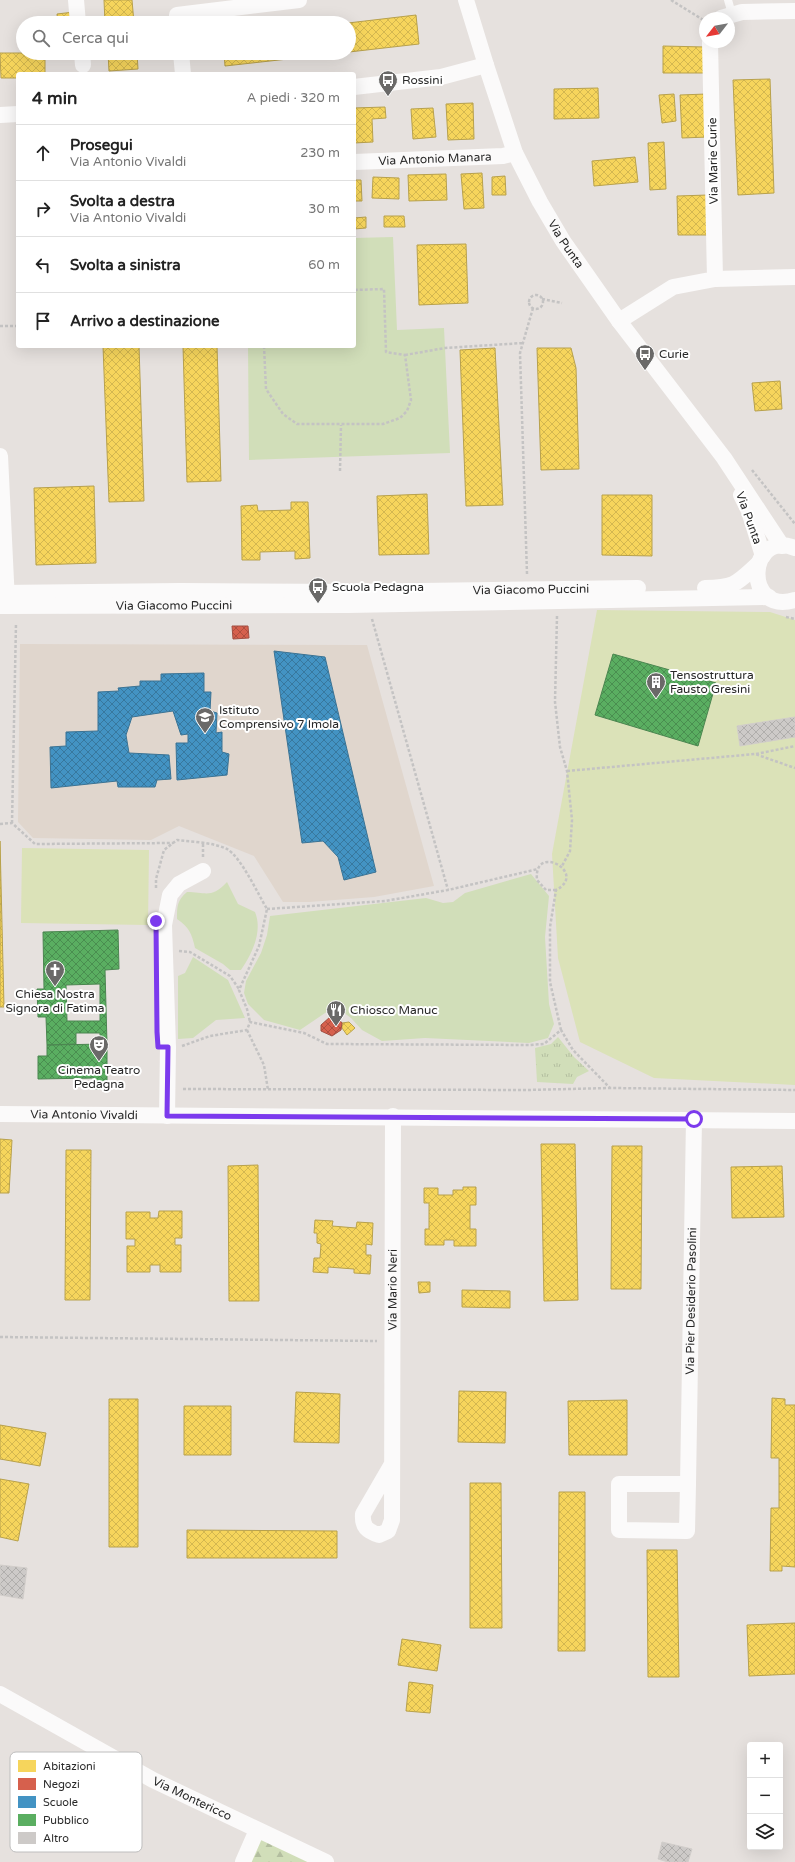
<!DOCTYPE html>
<html lang="it">
<meta charset="utf-8">
<style>
:root{--surface:#fff;--page:#f2f2f2;--text:#222;--muted:#767676;--line:#e0e0e0}
body{margin:0;font-family:"Varela Round",sans-serif;background:var(--page);color:var(--text)}
.controls{position:absolute;right:12px;bottom:12px;display:grid;overflow:hidden;border-radius:4px;box-shadow:0 4px 16px #0002}
.controls button{width:36px;height:36px;display:grid;place-items:center;padding:0;border:0;border-bottom:1px solid var(--line);background:var(--surface);color:var(--text);font:20px sans-serif}
.compass{position:absolute;left:699px;top:12px;width:36px;height:36px;border-radius:50%;background:var(--surface);box-shadow:0 4px 16px #0002;rotate:239deg}
.stop{position:absolute;width:12px;height:12px;margin:-9px;border:3px solid #7c3aed;border-radius:50%;background:#fff}
.stop.end{background:#7c3aed;border-color:#fff;box-shadow:0 1px 4px #0008}
.list{margin:0;padding:0;list-style:none}
h2{display:flex;justify-content:space-between;align-items:center;height:52px;margin:0;padding:0 16px;font-size:17px}
h2 small{font-size:13px;font-weight:400;color:var(--muted)}
.list li{display:grid;grid-template-columns:26px 1fr auto;gap:12px;align-items:center;box-sizing:border-box;height:56px;padding:0 16px;border-top:1px solid var(--line)}
.list b{display:block;font-size:15px;white-space:nowrap}
.list p{margin:0;font-size:13px;white-space:nowrap;color:var(--muted)}
.list em{font-size:13px;font-style:normal;color:var(--muted)}
.icon{flex:none;width:22px;height:22px;fill:none;stroke:currentColor;stroke-width:2;stroke-linecap:round;stroke-linejoin:round}
.map{position:relative;flex:none;width:795px;height:1862px;overflow:hidden}
.search{position:absolute;background:var(--surface);box-shadow:0 4px 16px #0002;left:16px;top:16px;width:340px;height:44px;display:flex;align-items:center;gap:10px;box-sizing:border-box;padding:0 14px;border-radius:22px;color:var(--muted);font-size:15px}
.panel{position:absolute;background:var(--surface);box-shadow:0 4px 16px #0002;left:16px;top:72px;width:340px;height:276px;border-radius:4px}
.map>svg:first-child{display:block}
</style>
<div class="map">
<svg width="795" height="1862" viewBox="0 0 795 1862">
<defs>
<pattern id="grass-tufts" width="24" height="20" patternUnits="userSpaceOnUse"><rect width="24" height="20" fill="#d1deb9"/><path d="M3 7l-1-3M5 7V3M7 7l1-3M15 17l-1-3M17 17v-4M19 17l1-3" fill="none" stroke="#b3be9f"/></pattern>
<pattern id="forest-firs" width="22" height="20" patternUnits="userSpaceOnUse"><rect width="22" height="20" fill="#d1deb9"/><path d="M5 1l3.5 6h-7zM16 11l3.5 6h-7z" fill="#b3be9f"/></pattern>
<pattern id="homes-cross-hatch" width="8" height="8" patternUnits="userSpaceOnUse"><rect width="8" height="8" fill="#f6d55c"/><path d="M0 0l8 8M0 8l8-8" fill="none" stroke="#d3b750"/></pattern>
<pattern id="shops-cross-hatch" width="8" height="8" patternUnits="userSpaceOnUse"><rect width="8" height="8" fill="#d6604d"/><path d="M0 0l8 8M0 8l8-8" fill="none" stroke="#ae4f40"/></pattern>
<pattern id="schools-cross-hatch" width="8" height="8" patternUnits="userSpaceOnUse"><rect width="8" height="8" fill="#4393c3"/><path d="M0 0l8 8M0 8l8-8" fill="none" stroke="#38789e"/></pattern>
<pattern id="public-cross-hatch" width="8" height="8" patternUnits="userSpaceOnUse"><rect width="8" height="8" fill="#5aae61"/><path d="M0 0l8 8M0 8l8-8" fill="none" stroke="#4a8e50"/></pattern>
<pattern id="building-cross-hatch" width="8" height="8" patternUnits="userSpaceOnUse"><rect width="8" height="8" fill="#cdcac8"/><path d="M0 0l8 8M0 8l8-8" fill="none" stroke="#b0aeac"/></pattern>
</defs>
<rect width="100%" height="100%" fill="#e6e1de"/>
<path fill="#e0d6cd" d="M20 644 367 645 434 886 374 897 309 902H283L254 856 179 826 151 840 33 838 18 822Z"/>
<path fill="url(#grass-tufts)" d="M558 1037 574 1057 589 1071 577 1077 573 1084 537 1082 535 1048 551 1044Z"/>
<path fill="url(#forest-firs)" d="M264 1827 317 1862H250Z"/>
<path fill="#d1deb9" d="M393 237 397 330 444 328 450 453 249 460 248 346H354V238Z
M531 874 549 896 545 937 549 1004 554 1024 548 1038 529 1043 425 1038 382 1041 362 1030 351 1018 343 1012 328 1011 300 1030 264 1020 248 1004 244 993 246 981 261 953 267 935 270 916 426 898 443 903 453 902 465 893Z
M227 882 238 904 255 912C263 931 252 954 241 970H230L223 964 195 948C192 934 189 927 177 919 177 907 177 900 187 892 206 892 211 899 227 882Z
M193 957 228 980 245 1018 216 1020 193 1038 178 1039V976L185 973Z"/>
<path fill="#dbe2b8" d="M597 610 770 612 795 620V1085L654 1078 580 1042 558 958 552 854Z
M22 848 149 850 148 925 21 923Z"/>
<path fill="url(#homes-cross-hatch)" stroke="#b8a14c" d="M104 0H132L134 23H105Z
M74 12 75 23H58L57 14Z
M416 15 419 44 349 52 348 23Z
M663 46 705 47V73H663Z
M0 53H45V74H18V78H1Z
M108 53H137L138 69 109 71Z
M224 53H342L225 66Z
M770 79 774 193 738 195 733 80Z
M598 88 599 118 554 119V89Z
M674 94 676 121 662 123 659 95Z
M706 94 708 137 682 138 680 95Z
M473 103 474 139 448 140 446 104Z
M385 107 386 118 372 119 373 142 354 143V108Z
M433 108 436 137 413 139 411 109Z
M664 142 666 189 650 190 648 143Z
M635 157 638 182 594 186 592 161Z
M482 173 484 208 464 209 461 174Z
M446 174 447 200 409 201 408 175Z
M505 176 506 195H492V177Z
M373 177 399 178V199L372 198Z
M354 180H361L362 201H354Z
M708 195 709 235H678L677 196Z
M384 216H404L405 227H384Z
M366 217V228L354 229V218Z
M466 244 468 303 419 305 417 245Z
M103 346H139L144 501 109 502Z
M183 346H217L221 481 187 482Z
M495 348 503 505 466 506 460 350Z
M537 348H571L576 368 579 469 541 470Z
M780 381 782 409 755 411 752 383Z
M94 486 96 563 36 565 34 488Z
M427 494 429 554 379 555 377 496Z
M602 495H652V556L602 555Z
M291 502H308L310 558 295 559V551L260 552V560H242L241 506 257 505 258 511 291 510Z
M0 841 4 1007H0Z
M349 1022 355 1028 347 1035 342 1028V1023Z
M0 1139 12 1140 9 1193H0Z
M541 1144H575L578 1300 544 1301Z
M612 1146H642L641 1289H611Z
M66 1150H91L90 1300H65Z
M258 1165 259 1301H229L228 1166Z
M782 1166 784 1217 732 1218 731 1167Z
M463 1187H476V1205H470V1229H476V1246H454V1240H444V1245H425V1229H429V1203H424V1188H438V1195H453V1190H463Z
M159 1211H182V1238H175V1245H181V1272H160V1265H150V1272H127V1246H135V1239H126V1212H150V1218H158Z
M315 1220 333 1221 332 1226 356 1228 357 1222 373 1223 372 1245 366 1244V1255H371L370 1274 354 1273V1269L328 1267V1273L313 1272 314 1258H320L321 1244 317 1243V1233H314Z
M418 1282H430V1292L419 1293Z
M462 1290 510 1291V1308L462 1307Z
M459 1391 506 1392 505 1443 458 1442Z
M296 1392 340 1394 339 1443 294 1442Z
M772 1398 785 1399V1405H795V1567L782 1566V1571H770L771 1508H779V1458H771Z
M109 1399H138V1547H109Z
M627 1400V1455H569L568 1401Z
M184 1406H231V1455H184Z
M0 1425 46 1433 40 1466 0 1459Z
M0 1479 29 1484 18 1541 0 1537Z
M470 1483H501L502 1628H470Z
M559 1492H585V1651H558Z
M187 1530 337 1531V1558H187Z
M647 1550H677L679 1677H648Z
M795 1623V1674L749 1676 747 1625Z
M402 1639 441 1645 437 1671 398 1665Z
M409 1682 433 1685 430 1713 406 1711Z"/>
<path fill="url(#shops-cross-hatch)" stroke="#a24f42" d="M232 626H248L249 638 233 639Z
M330 1017H337L342 1023 341 1030 332 1036 321 1031V1025Z"/>
<path fill="url(#schools-cross-hatch)" stroke="#3b7394" d="M274 651 325 657 376 872 344 880 338 857 323 841 302 843Z
M204 673V692H211L210 711 217 713 216 733 222 732V752L229 754 227 775 177 780 176 743H188V734L181 735 173 711 132 717 126 735 129 753 169 755 171 779 157 780 155 787H118L117 781 51 788 50 747 66 746V732L98 731V692L119 691 118 688 140 686V681H161V674Z"/>
<path fill="url(#public-cross-hatch)" stroke="#4b8650" fill-rule="evenodd" d="M613 654 716 683 698 746 595 715Z
M118 930 119 969 105 970 107 1044H100V1033H76V1044L47 1045 46 1017H38L37 989H44L43 932ZM100 984V1021H67L66 985Z
M107 1044V1089H94V1078L38 1079V1056H47V1045Z"/>
<path fill="url(#building-cross-hatch)" stroke="#d1cdca" d="M795 717V737L740 746 737 726Z
M0 1565 27 1568 23 1599 0 1595Z
M662 1842 692 1849 688 1862H668L658 1859Z"/>
<g fill="none" stroke-linecap="round" stroke-linejoin="round">
<path stroke="#c4c3c3" stroke-width="2.5" stroke-dasharray="3 2" stroke-linecap="butt" d="M671 0 705 21
M529 302a7 7 0 1 1 14 0a7 7 0 1 1-14 0Z
M542 299 562 303
M0 326H18
M264 346 266 389 283 414 297 424H383L400 418 407 411 411 400 405 355 386 352 384 289 354 290
M405 355 445 348 523 343
M752 470 795 524
M340 471 341 425
M527 574 520 353 533 308
M557 616 555 702 560 747 567 771 572 820 570 851 562 866
M786 617 795 619
M372 619 448 890
M756 754 795 746
M567 771 755 754 795 768
M12 823 16 623
M0 824 12 823 35 844 173 843
M203 857V843
M156 888V879L164 850 177 840C193 842 212 842 227 849 241 857 258 894 267 909L259 946 239 990 247 1009 250 1022
M556 890H546L537 880C533 842 589 873 556 890L550 927V982L561 1030
M267 909 385 901 448 890 538 869
M179 951 190 952 230 976 239 989
M247 1030 264 1065 268 1090
M182 1046 210 1036 247 1030 250 1022 304 1033 327 1044 529 1045 544 1044 561 1030 573 1050 610 1088 795 1090
M183 1089 527 1090 610 1088
M0 1337 377 1341"/>
<path stroke="#fbfafa" stroke-width="8" d="M728 0 732 14"/>
<g stroke="#fbfafa" stroke-width="16">
<path d="M76 0 78 23"/>
<path id="s1" d="M466 0 486 65 515 153 540 202 563 241 619 321 724 458 782 546"/>
<path d="M177 15 299 0"/>
<path d="M721 18 742 12 795 11"/>
<path d="M82 53 83 65"/>
<path d="M181 53 183 74"/>
<path d="M354 87 441 77 486 65"/>
<path d="M0 115 18 114"/>
<path id="s2" d="M354 162 503 156 515 153"/>
<path d="M715 279 795 277"/>
<path d="M619 321 673 287 715 279 710 42"/>
<path d="M0 456 7 602"/>
<path d="M741 495 749 511 763 556"/>
<path d="M795 548C747 529 743 616 795 600"/>
<path d="M705 588C736 587 736 584 758 564"/>
<path id="s3" d="M0 593 180 591 348 592 638 588"/>
<path id="s4" d="M0 606 348 605 769 597"/>
<path id="s5" d="M0 1114 795 1121"/>
<path d="M167 1116 168 1047 164 925 170 895 179 884 203 871"/>
<path id="s6" d="M392 1464 363 1514C362 1527 367 1531 379 1535L388 1531 392 1520 393 1116"/>
<path id="s7" d="M688 1484H619V1530L687 1531 688 1484 694 1119"/>
<path id="s8" d="M0 1694 153 1780 326 1862"/>
<path d="M243 1862 257 1830"/>
</g>
</g>
<g fill="none" stroke-linecap="round" stroke-linejoin="round">
<path stroke="#7c3aed" stroke-width="5" d="M156 921 157 1032 158 1047H168L167 1116 694 1119"/>
</g>
<defs>
<g id="bus-pin" transform="scale(1)"><path d="M0 17L-7.5 6A9.5 9.5 0 1 1 7.5 6Z" fill="#6a6968" stroke="#fff"/><path d="M-5-6H5V4H4V6H2V4H-2V6H-4V4H-5ZM-3.5-4V0h7V-4ZM-3.5 1.2v1.5H-2V1.2ZM2 1.2v1.5H3.5V1.2Z" fill="#fff"/></g>
<g id="building-pin" transform="scale(1)"><path d="M0 17L-7.5 6A9.5 9.5 0 1 1 7.5 6Z" fill="#6a6968" stroke="#fff"/><path d="M-4-6H4V6H1V3H-1V6H-4ZM-2.5-4.3h1.7v1.8h-1.7ZM.8-4.3h1.7v1.8H.8ZM-2.5-1h1.7V.8h-1.7ZM.8-1h1.7V.8H.8Z" fill="#fff"/></g>
<g id="school-pin" transform="scale(1)"><path d="M0 17L-7.5 6A9.5 9.5 0 1 1 7.5 6Z" fill="#6a6968" stroke="#fff"/><path d="M0-5L7-2L0 1L-7-2ZM-4 1L0 2.5L4 1V4Q0 6-4 4Z" fill="#fff"/></g>
<g id="church-pin" transform="scale(1)"><path d="M0 17L-7.5 6A9.5 9.5 0 1 1 7.5 6Z" fill="#6a6968" stroke="#fff"/><path d="M-1.2-6h2.4v3.5h3.3v2.4h-3.3V6h-2.4V-.1h-3.3v-2.4h3.3Z" fill="#fff"/></g>
<g id="restaurant-pin" transform="scale(1)"><path d="M0 17L-7.5 6A9.5 9.5 0 1 1 7.5 6Z" fill="#6a6968" stroke="#fff"/><path d="M-5-6h1v4h1v-4h1v4h1v-4h1v5L-1.5 .5V6h-2V.5L-5-1ZM5-6V6H3V1.5H1.5Q1.5-4 5-6Z" fill="#fff"/></g>
<g id="theatre-pin" transform="scale(1)"><path d="M0 17L-7.5 6A9.5 9.5 0 1 1 7.5 6Z" fill="#6a6968" stroke="#fff"/><path d="M-5-5.5Q0-4 5-5.5V0Q5 5 0 6Q-5 5-5 0ZM-3.3-2.5H-1v1.5H-3.3ZM1-2.5H3.3v1.5H1ZM-2.8 1Q0 5.5 2.8 1Z" fill="#fff"/></g>
</defs>
<g fill-rule="evenodd">
<use href="#bus-pin" x="388" y="80"/>
<use href="#bus-pin" x="645" y="354"/>
<use href="#bus-pin" x="318" y="587"/>
<use href="#building-pin" x="656" y="682"/>
<use href="#school-pin" x="205" y="717"/>
<use href="#church-pin" x="55" y="970"/>
<use href="#restaurant-pin" x="336" y="1010"/>
<use href="#theatre-pin" x="99" y="1045"/>
</g>
<g text-anchor="middle" dominant-baseline="central" stroke-width="4" stroke-linejoin="round" paint-order="stroke">
<g font-size="12" fill="#282828" stroke="#fff" text-anchor="start">
<text x="402" y="80">Rossini</text>
<text x="659" y="354">Curie</text>
<text x="332" y="587">Scuola Pedagna</text>
<text x="670" y="675">Tensostruttura<tspan x="670" dy="14">Fausto Gresini</tspan></text>
<text x="219" y="710">Istituto<tspan x="219" dy="14">Comprensivo 7 Imola</tspan></text>
<text x="55" y="994" text-anchor="middle">Chiesa Nostra<tspan x="55" dy="14">Signora di Fatima</tspan></text>
<text x="350" y="1010">Chiosco Manuc</text>
<text x="99" y="1070" text-anchor="middle">Cinema Teatro<tspan x="99" dy="14">Pedagna</tspan></text>
</g>
<g font-size="12" fill="#282828" stroke="#fff">
<text stroke="none"><textPath href="#s2" startOffset="81">Via Antonio Manara</textPath></text>
<text transform="translate(713 161) rotate(-91)">Via Marie Curie</text>
<text stroke="none"><textPath href="#s1" startOffset="265">Via Punta</textPath></text>
<text transform="translate(749 518) rotate(70)">Via Punta</text>
<text stroke="none"><textPath href="#s3" startOffset="531">Via Giacomo Puccini</textPath></text>
<text stroke="none"><textPath href="#s4" startOffset="174">Via Giacomo Puccini</textPath></text>
<text stroke="none"><textPath href="#s5" startOffset="84">Via Antonio Vivaldi</textPath></text>
<text stroke="none"><textPath href="#s6" startOffset="339">Via Mario Neri</textPath></text>
<text stroke="none"><textPath href="#s7" startOffset="413">Via Pier Desiderio Pasolini</textPath></text>
<text stroke="none"><textPath href="#s8" startOffset="219">Via Montericco</textPath></text>
</g>
</g>
<rect x="10" y="1752" width="132" height="100" rx="6" fill="#fff" stroke="#bebebe" stroke-width="1"/>
<rect x="18" y="1760" width="18" height="12" fill="#f6d55c"/>
<rect x="18" y="1778" width="18" height="12" fill="#d6604d"/>
<rect x="18" y="1796" width="18" height="12" fill="#4393c3"/>
<rect x="18" y="1814" width="18" height="12" fill="#5aae61"/>
<rect x="18" y="1832" width="18" height="12" fill="#cdcac8"/>
<g font-size="11" fill="#282828">
<text x="43" y="1770">Abitazioni</text>
<text x="43" y="1788">Negozi</text>
<text x="43" y="1806">Scuole</text>
<text x="43" y="1824">Pubblico</text>
<text x="43" y="1842">Altro</text>
</g>
</svg>
<div class="controls">
<button>+</button>
<button>−</button>
<button><svg class="icon" aria-label="layers" viewBox="0 0 24 24"><path d="M12 4l9 5-9 5-9-5zM3 14l9 5 9-5"/></svg></button>
</div>
<svg class="compass" viewBox="-18 -18 36 36"><path d="M0-13l5 13h-10z" fill="#e53935"/><path d="M0 13l5-13h-10z" fill="#767676"/></svg>
<div class="stop" style="left:694px;top:1119px"></div>
<div class="stop end" style="left:156px;top:921px"></div>
<div class="search"><svg class="icon" aria-label="search" viewBox="0 0 24 24"><circle cx="10" cy="10" r="6"/><path d="M15 15l6 6"/></svg>Cerca qui</div>
<section class="panel">
<h2>4 min<small>A piedi · 320 m</small></h2>
<ul class="list">
<li><svg class="icon" aria-label="ahead" viewBox="0 0 24 24"><path d="M12 20V5M6 11l6-6 6 6"/></svg><div><b>Prosegui</b><p>Via Antonio Vivaldi</p></div><em>230 m</em></li>
<li><svg class="icon" aria-label="right" viewBox="0 0 24 24"><path d="M7 20v-9h11M14 6l5 5-5 5"/></svg><div><b>Svolta a destra</b><p>Via Antonio Vivaldi</p></div><em>30 m</em></li>
<li><svg class="icon" aria-label="left" viewBox="0 0 24 24"><path d="M17 20v-9H6M10 6l-5 5 5 5"/></svg><div><b>Svolta a sinistra</b></div><em>60 m</em></li>
<li><svg class="icon" aria-label="arrive" viewBox="0 0 24 24"><path d="M6 21V4h12l-3 4 3 4H6"/></svg><div><b>Arrivo a destinazione</b></div></li>
</ul>
</section>
</div>
